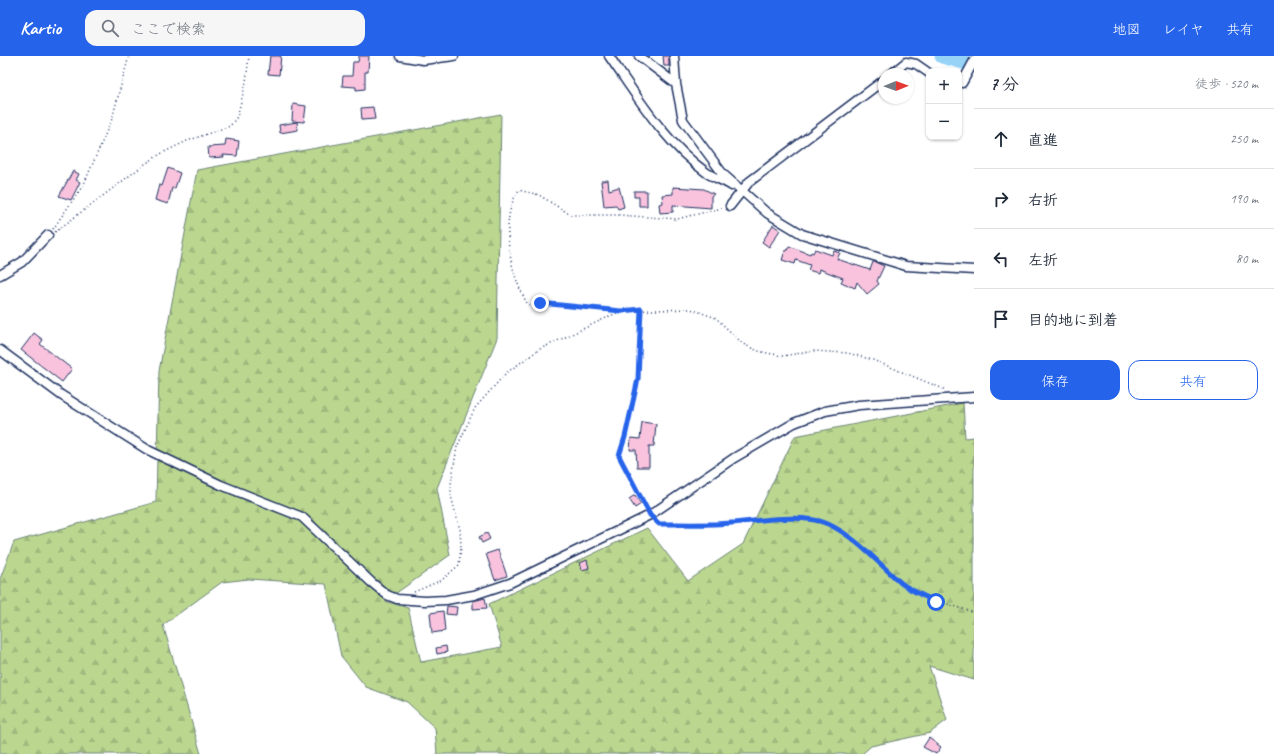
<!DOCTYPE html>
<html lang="ja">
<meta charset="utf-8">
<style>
:root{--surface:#fff;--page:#f6f6f7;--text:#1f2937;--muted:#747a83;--line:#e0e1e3;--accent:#2563eb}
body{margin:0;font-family:Caveat,"Klee One",sans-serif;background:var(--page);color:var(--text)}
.controls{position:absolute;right:12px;top:12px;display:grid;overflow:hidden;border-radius:8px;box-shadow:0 1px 3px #0004}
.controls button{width:36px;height:36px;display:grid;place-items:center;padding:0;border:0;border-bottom:1px solid var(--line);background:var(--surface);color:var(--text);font:20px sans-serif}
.compass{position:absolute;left:878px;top:12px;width:36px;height:36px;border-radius:50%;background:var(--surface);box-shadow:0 1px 3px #0004;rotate:89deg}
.stop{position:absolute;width:12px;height:12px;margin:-9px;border:3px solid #2563eb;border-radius:50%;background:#fff}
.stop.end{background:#2563eb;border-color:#fff;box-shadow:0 1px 4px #0008}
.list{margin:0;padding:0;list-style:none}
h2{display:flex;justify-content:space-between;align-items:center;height:52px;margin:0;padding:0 16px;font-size:17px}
h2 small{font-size:13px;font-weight:400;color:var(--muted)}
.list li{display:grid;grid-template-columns:26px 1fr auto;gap:12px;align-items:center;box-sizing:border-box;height:60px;padding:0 16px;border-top:1px solid var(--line)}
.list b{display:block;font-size:15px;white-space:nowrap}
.list em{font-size:13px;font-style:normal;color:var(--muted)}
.actions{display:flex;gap:8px;padding:12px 16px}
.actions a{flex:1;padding:9px 0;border:1px solid var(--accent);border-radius:12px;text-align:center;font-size:14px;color:var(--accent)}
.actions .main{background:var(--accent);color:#fff}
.icon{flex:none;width:22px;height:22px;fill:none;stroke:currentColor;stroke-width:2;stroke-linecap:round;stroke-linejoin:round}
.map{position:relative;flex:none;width:974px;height:698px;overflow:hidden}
header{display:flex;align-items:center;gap:24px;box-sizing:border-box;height:56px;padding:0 20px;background:var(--accent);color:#fff}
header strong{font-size:19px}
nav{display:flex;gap:22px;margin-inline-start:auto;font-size:14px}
.search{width:280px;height:36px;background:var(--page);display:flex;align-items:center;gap:10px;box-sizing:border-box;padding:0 14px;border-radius:12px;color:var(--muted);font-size:15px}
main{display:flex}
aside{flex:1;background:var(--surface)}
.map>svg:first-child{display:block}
</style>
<header>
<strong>Kartio</strong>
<div class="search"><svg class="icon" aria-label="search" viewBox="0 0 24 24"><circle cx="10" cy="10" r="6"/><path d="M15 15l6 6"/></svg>ここで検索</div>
<nav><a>地図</a><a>レイヤ</a><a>共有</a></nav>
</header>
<main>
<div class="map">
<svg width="974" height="698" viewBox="0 0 974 698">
<defs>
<pattern id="forest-firs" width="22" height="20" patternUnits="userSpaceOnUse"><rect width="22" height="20" fill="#bbd78f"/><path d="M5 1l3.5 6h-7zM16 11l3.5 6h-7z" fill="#a0b97e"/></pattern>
</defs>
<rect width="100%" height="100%" fill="#fff"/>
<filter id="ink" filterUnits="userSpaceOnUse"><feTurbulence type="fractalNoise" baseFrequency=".025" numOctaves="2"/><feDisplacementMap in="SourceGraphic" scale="8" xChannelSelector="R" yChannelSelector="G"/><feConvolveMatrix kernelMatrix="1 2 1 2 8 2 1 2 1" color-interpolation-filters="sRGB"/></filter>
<g filter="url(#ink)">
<path fill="url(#forest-firs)" stroke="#6b8376" d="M501 58 497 282 437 432 450 499 385 545 408 552 421 606 502 591 489 548 647 472 688 525 743 488 795 380 963 347 965 382 974 381V624L929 610 947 664 930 677 871 690 862 698H437L435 672 407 646 366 631 341 600 326 528 249 523 222 526 163 569 201 698H0V523L14 486 156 446 159 315 197 114Z"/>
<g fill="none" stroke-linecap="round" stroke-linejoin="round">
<path stroke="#96d3f7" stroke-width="15" d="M942 0 974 9"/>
</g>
<path fill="#f9c3de" stroke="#1b2f5e" d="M270 0H281L279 19 268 18Z
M359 0H369L368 16H365V33L356 34V31L342 30 343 20H352L353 6H358Z
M663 0H669V10H664Z
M293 48 306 50 304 66 292 65Z
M373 51 375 63 362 64 361 52Z
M297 66 298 74 280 77 279 69Z
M226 83 239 85 237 100 223 99 224 101 209 102 208 91 225 90Z
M168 112 180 117 175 132H172L168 148 155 144 159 129 162 130Z
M73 115 79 118 76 124 80 126 71 144 59 140Z
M608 124 609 134 619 131 624 151 618 153 616 149 604 150 601 125Z
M673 131 704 133 714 138 711 140V152L673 149V156L660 157 659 148 663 147 662 139 673 138Z
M634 135H647V150H639V141H634Z
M773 169 780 174 769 191 762 186Z
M789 190 810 198 811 196 813 197 815 193 832 199 834 195 840 197 837 203 870 214 873 206H875L884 210 877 225 879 228 867 238 857 226 855 232 841 226 843 222 819 213 818 217 808 214 810 209 796 204 795 208 782 204 785 195H787Z
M34 277 43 284 40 288 72 313 62 326 21 294Z
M642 366 656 368 654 390H649V411H637L636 394H630L631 382 640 383Z
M635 439 641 448 635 452 629 443Z
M487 477 490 483 482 487 479 481Z
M498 494 507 520 495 524 486 498Z
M587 504 589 512 582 514 580 507Z
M485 542 487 552 473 553V545Z
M447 550 457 551 456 559 446 558Z
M443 555 445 575 432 577 430 557Z
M446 590 447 596 437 598 436 592Z
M929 682 941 691 936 698 923 691Z"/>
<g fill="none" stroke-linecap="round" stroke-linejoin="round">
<g stroke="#1b2f5e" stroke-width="11">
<path id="minor" d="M400 0 423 4 454 0
M609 0C638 42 665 87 707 117 715 122 724 125 732 130
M639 0 676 28
M674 0 676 28 683 64 723 118 767 157 802 178 906 210 974 214
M891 18 906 6 916 8 929 17
M959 26 962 27 974 5
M730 150 749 126 884 24
M0 219 22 206 48 179
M0 294 61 339 148 394 221 429 302 461 371 526 387 539 397 543 425 545 446 544 474 539 510 527 650 459 734 402 794 367 825 355 859 349 974 341"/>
</g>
<path stroke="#1b2f5e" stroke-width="1.5" stroke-dasharray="1 3" stroke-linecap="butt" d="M722 152 677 163 618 159H571L539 139 519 134C498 163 510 219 528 249L540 247 621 255 691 253 716 262 743 288 758 295 782 300 814 295 848 297 873 304 946 334
M53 173 84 128 112 63 129 0
M55 176 145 108 162 97 187 85 230 70 237 61 246 26 249 0
M641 253 638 323 625 381 619 400 646 452
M656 464 659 468C683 468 707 469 732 467 762 464 796 458 825 468 852 476 880 510 902 527 923 544 950 547 974 557
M414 536 442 524 459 509 461 491 460 474 451 440V428L457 391 475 352 506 317 540 293 621 255"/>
<use href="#minor" stroke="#fff" stroke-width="8"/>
</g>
</g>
<g fill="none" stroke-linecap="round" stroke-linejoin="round" filter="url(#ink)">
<path stroke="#2563eb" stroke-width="5" d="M540 247 621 255 641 253 638 323 625 381 619 400 650 459 659 468C683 468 707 469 732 467 758 465 803 457 828 468 856 481 878 507 901 527 911 535 925 540 936 546"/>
</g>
</svg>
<div class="controls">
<button>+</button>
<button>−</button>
</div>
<svg class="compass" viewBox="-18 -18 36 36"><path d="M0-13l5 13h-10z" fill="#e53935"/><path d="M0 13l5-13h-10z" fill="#747a83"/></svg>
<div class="stop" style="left:936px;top:546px"></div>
<div class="stop end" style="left:540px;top:247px"></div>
</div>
<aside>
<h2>7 分<small>徒歩 · 520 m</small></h2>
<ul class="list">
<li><svg class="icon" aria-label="ahead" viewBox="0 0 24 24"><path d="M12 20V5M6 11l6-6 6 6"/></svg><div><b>直進</b></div><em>250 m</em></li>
<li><svg class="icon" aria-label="right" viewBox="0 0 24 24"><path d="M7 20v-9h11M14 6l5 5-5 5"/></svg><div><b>右折</b></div><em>190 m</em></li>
<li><svg class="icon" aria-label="left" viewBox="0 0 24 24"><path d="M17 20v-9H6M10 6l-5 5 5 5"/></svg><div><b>左折</b></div><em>80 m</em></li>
<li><svg class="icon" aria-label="arrive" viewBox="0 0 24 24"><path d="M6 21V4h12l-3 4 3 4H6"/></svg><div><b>目的地に到着</b></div></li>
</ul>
<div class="actions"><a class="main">保存</a><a>共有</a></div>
</aside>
</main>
